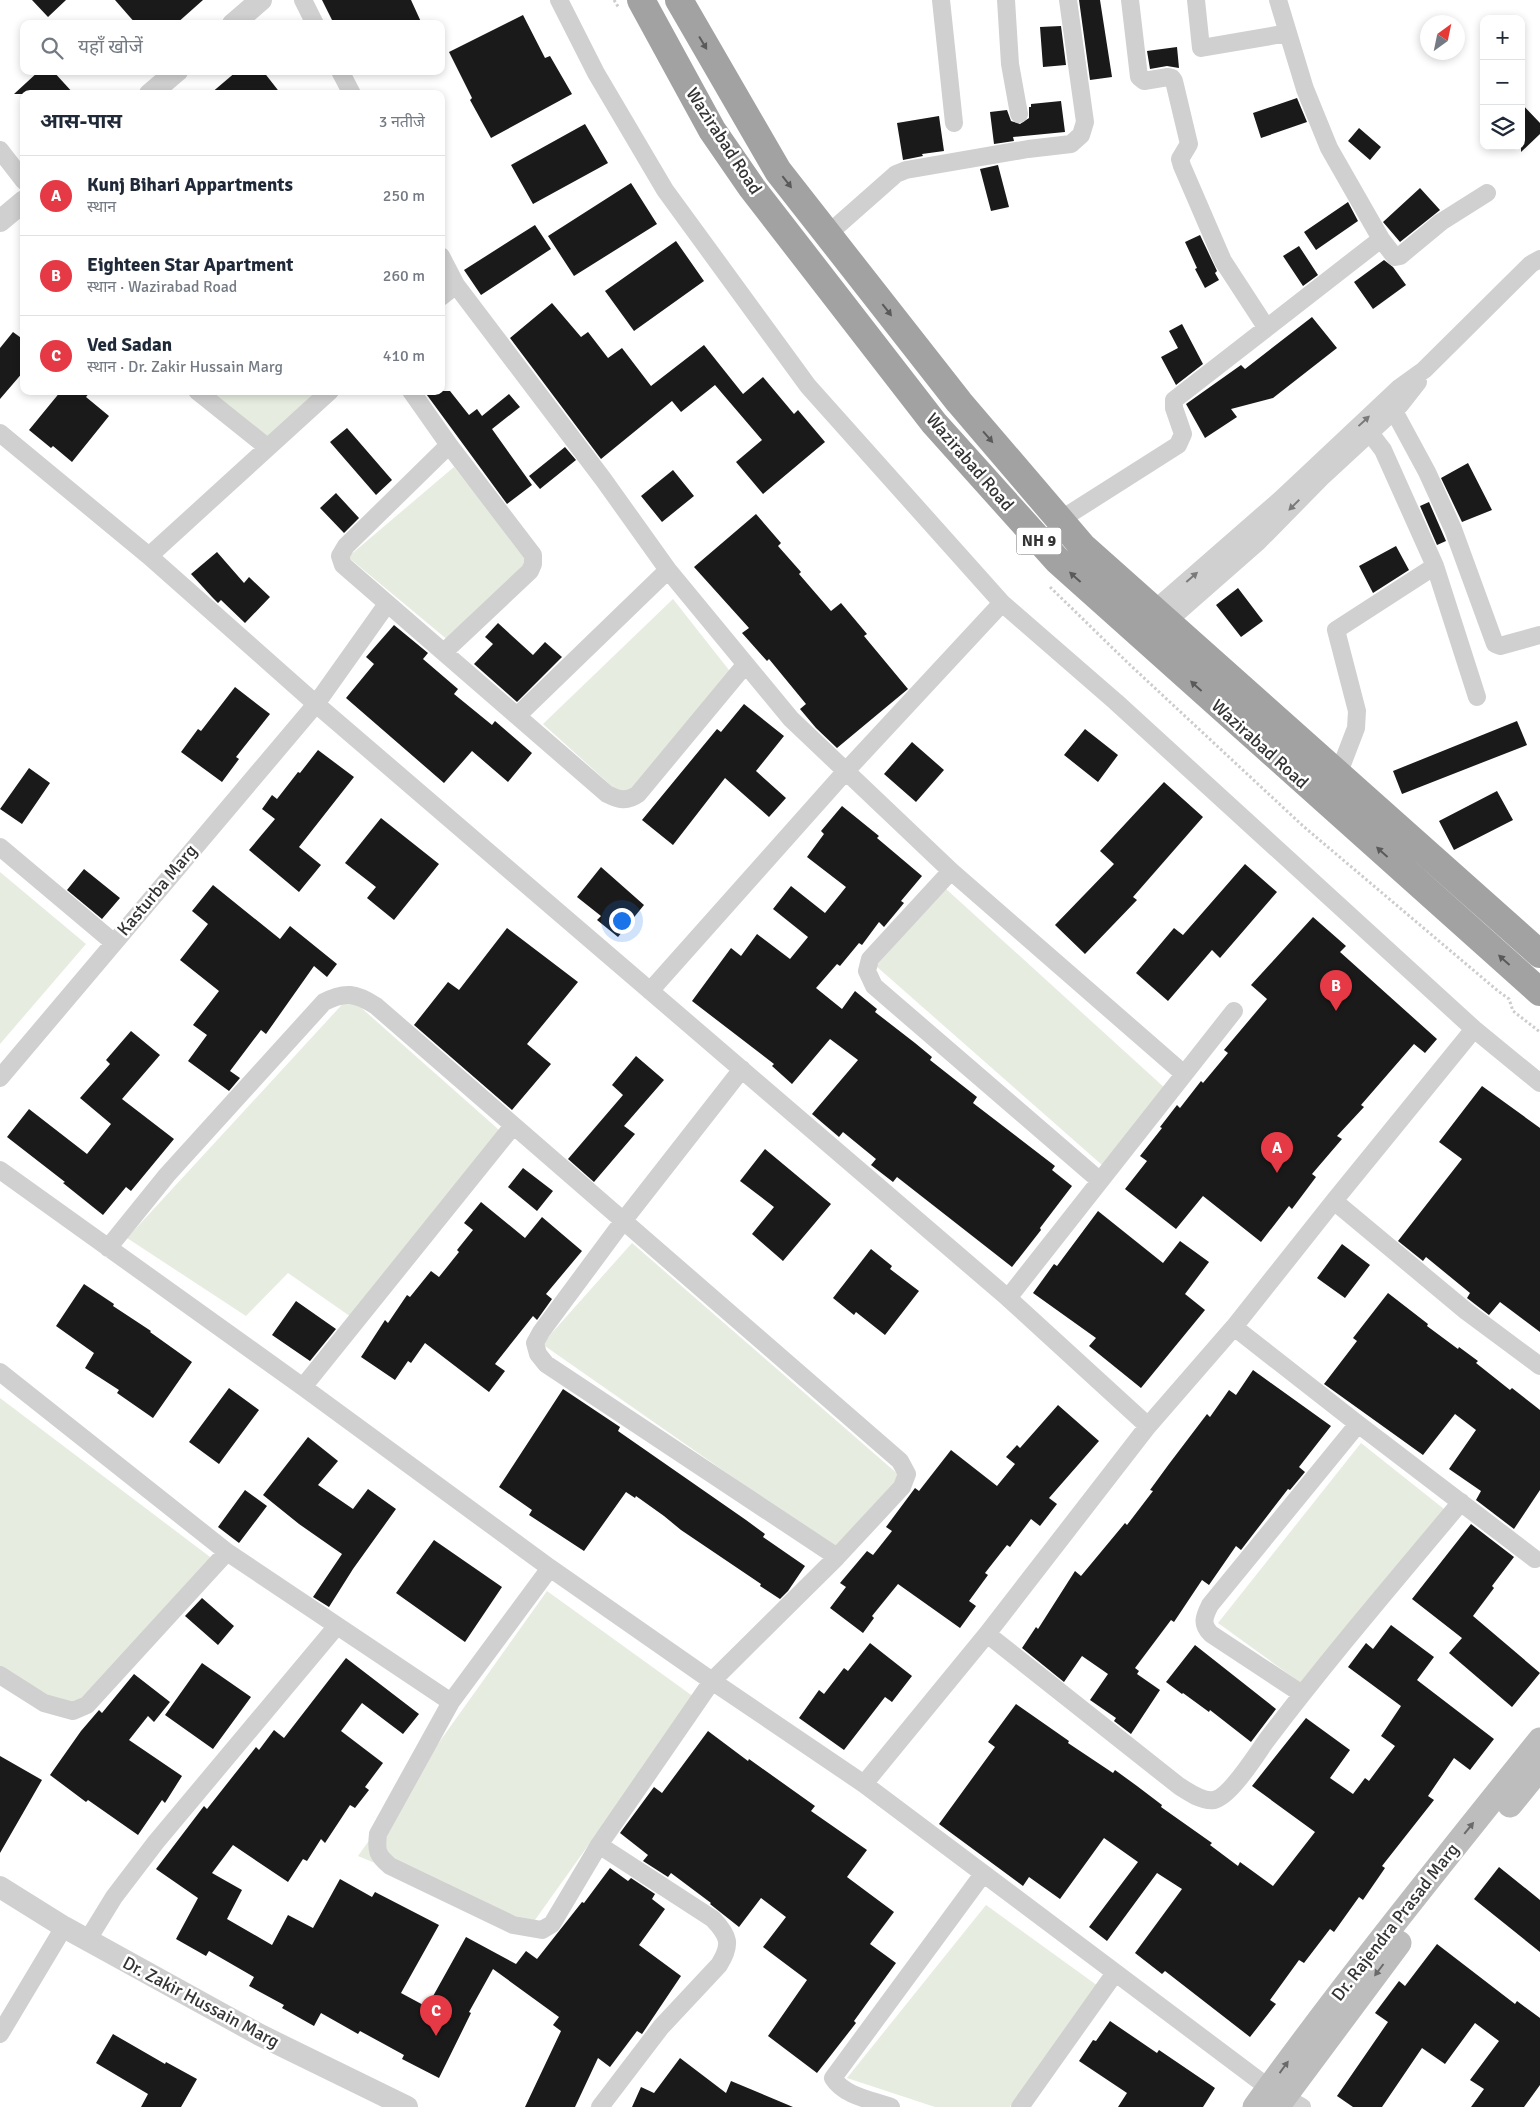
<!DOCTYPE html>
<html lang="hi">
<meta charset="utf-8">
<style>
:root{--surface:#fff;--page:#f2f2f3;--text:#1f2937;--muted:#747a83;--line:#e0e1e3;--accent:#e63946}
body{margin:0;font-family:Signika,"Noto Sans Devanagari",sans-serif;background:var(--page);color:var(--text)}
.controls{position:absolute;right:15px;top:15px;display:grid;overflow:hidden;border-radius:10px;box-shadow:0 2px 8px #0003}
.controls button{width:45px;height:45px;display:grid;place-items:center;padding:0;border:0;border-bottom:1px solid var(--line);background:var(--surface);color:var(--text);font:25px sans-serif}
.compass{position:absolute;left:1420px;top:15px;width:45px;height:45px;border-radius:50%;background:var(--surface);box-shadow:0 2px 8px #0003;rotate:33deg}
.you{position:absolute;left:621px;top:920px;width:18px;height:18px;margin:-12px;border:4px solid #fff;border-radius:50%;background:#1a73e8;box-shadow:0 0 0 8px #1a73e833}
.badge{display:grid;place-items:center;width:32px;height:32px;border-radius:50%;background:var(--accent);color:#fff;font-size:16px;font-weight:700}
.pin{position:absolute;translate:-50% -41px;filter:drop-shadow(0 1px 2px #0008)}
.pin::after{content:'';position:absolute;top:26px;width:18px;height:15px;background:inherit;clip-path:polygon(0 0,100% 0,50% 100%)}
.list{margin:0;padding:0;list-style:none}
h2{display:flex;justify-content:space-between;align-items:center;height:65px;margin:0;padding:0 20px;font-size:21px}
h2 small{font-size:16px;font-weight:400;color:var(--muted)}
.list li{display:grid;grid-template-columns:32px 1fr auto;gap:15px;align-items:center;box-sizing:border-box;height:80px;padding:0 20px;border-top:1px solid var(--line)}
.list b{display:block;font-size:19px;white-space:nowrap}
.list p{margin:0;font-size:16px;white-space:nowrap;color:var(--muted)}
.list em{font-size:16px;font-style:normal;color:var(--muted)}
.icon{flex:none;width:28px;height:28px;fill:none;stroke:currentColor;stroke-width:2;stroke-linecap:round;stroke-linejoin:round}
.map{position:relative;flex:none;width:1540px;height:2107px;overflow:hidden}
.search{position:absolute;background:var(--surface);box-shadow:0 2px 8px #0003;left:20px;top:20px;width:425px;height:55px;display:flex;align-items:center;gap:12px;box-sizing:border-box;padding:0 18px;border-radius:10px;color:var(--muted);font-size:19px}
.panel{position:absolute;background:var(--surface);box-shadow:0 2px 8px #0003;left:20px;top:90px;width:425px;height:305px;border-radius:10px}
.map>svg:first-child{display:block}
</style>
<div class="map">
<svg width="1540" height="2107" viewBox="0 0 1540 2107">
<rect width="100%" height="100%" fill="#fff"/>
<path fill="#e6ecdf" d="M211 391H324L268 441Z
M454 467 536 570 449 641 348 557Z
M673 599 736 679 626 799 543 724Z
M0 872 86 944 0 1044Z
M945 888 1167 1090 1102 1165 876 966Z
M349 997 507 1137 354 1319 288 1273 246 1316 127 1238Z
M632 1243 900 1476 840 1552 542 1344Z
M0 1398 218 1563 70 1717 0 1669Z
M1361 1443 1444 1509 1305 1686 1218 1623Z
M547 1591 694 1697 530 1927 358 1856Z
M986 1905 1098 1986 1010 2107H935L847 2078Z"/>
<path fill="#1a1a1a" d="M32 0H66L48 17Z
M115 0H203L176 24H136Z
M322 0H411L422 24H334Z
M1079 0H1100L1112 77 1090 80Z
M523 15 545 58 550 56 572 94 491 138 470 100 472 98 449 52Z
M1061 26 1066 65 1043 67 1040 27Z
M1177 47 1179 68 1167 66 1150 69 1147 51Z
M39 71H53L74 94H14Z
M237 71H263L281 94H210Z
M1297 98 1307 122 1261 138 1253 113Z
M1061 101 1065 132 1013 137 1014 141 994 144 990 112 1007 110 1011 121 1020 124 1029 118V107H1031V104Z
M1521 103 1540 123V134L1521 152Z
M939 116 944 151 922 154 923 156 903 160 897 123Z
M585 124 608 163 533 204 511 165Z
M1359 128 1381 147 1370 160 1348 141Z
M998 165 1009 207 991 211 980 169Z
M631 183 657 224 574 276 548 236Z
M1420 188 1440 210 1400 242 1383 222Z
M1348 202 1358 221 1316 250 1304 232Z
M535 225 551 249 481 295 464 270Z
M1200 235 1217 271 1215 273 1219 280 1205 288 1195 269 1197 268 1185 242Z
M676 241 704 281 634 331 605 291Z
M1299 246 1318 275 1303 286 1283 256Z
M1384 260 1393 267 1406 285 1373 309 1354 282Z
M552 303 581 337 588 332 608 358 622 348 651 386 704 345 743 394 763 377 794 414 798 410 825 442 763 494 736 462 762 440 715 385 681 412 672 401 601 459 510 338Z
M1312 317 1337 348 1273 398 1231 409 1237 417 1205 438 1186 404 1241 365 1245 369Z
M1182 324 1203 364 1176 385 1161 357 1178 348 1169 331Z
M13 332 24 340V371L0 399V348Z
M61 391H91L86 397 109 416 72 462 53 446 51 448 29 430Z
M424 391H450L469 415 477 409 482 416 509 394 520 407 492 429 532 485 507 504Z
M347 428 392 480 376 495 330 442Z
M565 447 576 460 540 489 529 476Z
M1468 463 1492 510 1462 522 1441 478Z
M673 470 694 496 662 522 641 496Z
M336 493 359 518 344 533 320 508Z
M1429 502 1446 541 1437 545 1420 506Z
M756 514 781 543 778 546 801 572 799 574 831 611 841 603 867 634 864 636 908 689 837 748 816 728 800 709 806 704 769 659 767 661 742 633 749 628 694 567Z
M1396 546 1409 570 1373 593 1359 566Z
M217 552 244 583 249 577 270 597 245 623 221 600 218 603 212 597 191 574Z
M1238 588 1263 621 1241 637 1216 605Z
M498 623 533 655 545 642 562 657 517 702 474 664 493 644 485 637Z
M394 625 428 653 423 659 458 689 454 694 492 725 495 721 532 753 508 782 472 751 444 783 346 698 374 664 366 657Z
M235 687 270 714 236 757 239 759 222 782 181 752 198 729 201 731Z
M744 704 784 736 756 771 786 798 769 817 725 778 673 845 642 820 717 729 721 732Z
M1517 721 1527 745 1402 794 1393 771Z
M1085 729 1118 755 1098 782 1064 755Z
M912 742 944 770 916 802 884 774Z
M318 750 354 777 299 847 321 865 299 892 249 850 275 819 262 809 272 795 277 799 298 772 300 773Z
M29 768 50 783 22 824 0 809Z
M1164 782 1203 817 1133 897 1137 900 1085 954 1055 925 1114 864 1100 851Z
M1497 791 1513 820 1454 850 1439 821Z
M842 806 879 836 877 838 922 876 901 901 904 903 884 927 879 922 862 945 859 943 840 966 837 964 816 988 842 1009 855 991 877 1009 875 1012 915 1043 932 1057 930 1060 977 1097 973 1103 1055 1166 1052 1170 1072 1186 1040 1228 1041 1230 1012 1267 897 1177 893 1182 871 1165 876 1159 843 1132 839 1137 812 1114 858 1060 830 1039 792 1084 772 1066 774 1064 692 1001 731 948 741 956 757 934 790 959 808 937 773 909 791 886 825 913 846 887 807 857 824 834 821 831Z
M381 818 439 864 394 920 367 898 376 887 345 863Z
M1245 864 1277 892 1220 958 1212 950 1168 1001 1136 973 1174 928 1183 935Z
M601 867 644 905 618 937 597 920 601 916 577 897Z
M84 869 120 898 102 919 67 890Z
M213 885 280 939 290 926 337 964 327 977 314 966 266 1034 261 1030 230 1071 240 1078 229 1091 188 1061 207 1035 193 1025 219 991 180 960 208 924 192 911Z
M1313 917 1346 946 1340 952 1437 1039 1425 1053 1414 1044 1361 1105 1364 1107 1337 1136 1342 1139 1312 1174 1316 1177 1292 1209 1289 1206 1261 1242 1203 1196 1176 1229 1125 1189 1147 1161 1140 1156 1162 1128 1160 1127 1177 1105 1180 1108 1201 1081 1203 1083 1228 1053 1224 1050 1267 999 1251 985Z
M507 928 578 982 527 1044 551 1064 512 1110 414 1025 448 982 459 990Z
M131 1031 160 1055 122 1099 174 1139 131 1191 126 1187 103 1215 63 1183 65 1182 7 1137 29 1109 87 1154 111 1124 80 1098 110 1064 106 1060Z
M636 1056 664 1080 624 1126 635 1134 594 1182 568 1159 623 1095 612 1085Z
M1482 1086 1540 1128V1332L1500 1302 1489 1315 1467 1298 1470 1293 1426 1257 1423 1261 1398 1241 1462 1159 1439 1142Z
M765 1149 831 1204 783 1261 752 1234 774 1207 740 1181Z
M523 1168 553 1191 537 1211 508 1187Z
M481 1202 525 1238 542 1217 582 1251 546 1294 552 1299 537 1320 533 1316 495 1364 505 1371 489 1392 425 1343 411 1363 408 1361 395 1380 361 1357 385 1320 388 1323 407 1295 410 1297 431 1271 439 1277 459 1252 457 1250 473 1230 464 1223Z
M1098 1211 1163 1263 1180 1241 1209 1262 1185 1294 1205 1310 1141 1388 1089 1346 1096 1338 1033 1293 1054 1264 1057 1266Z
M1342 1244 1370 1265 1345 1298 1317 1278Z
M871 1249 892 1266 890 1269 919 1291 885 1335 856 1312 854 1315 833 1298Z
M84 1284 114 1304 113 1306 151 1331 150 1332 192 1362 153 1418 117 1393 119 1390 85 1368 94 1353 56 1326Z
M1388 1293 1428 1324 1427 1326 1458 1349 1459 1347 1478 1361 1476 1363 1510 1390 1512 1388 1540 1410V1490L1514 1529 1476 1500 1481 1491 1449 1469 1476 1430 1455 1414 1423 1455 1324 1384 1357 1341 1353 1338Z
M296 1301 336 1329 310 1361 272 1335Z
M1253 1370 1331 1426 1299 1467 1305 1472 1290 1490 1288 1489 1241 1550 1236 1546 1209 1585 1202 1580 1174 1622 1171 1620 1135 1668 1139 1671 1137 1674 1160 1690 1131 1734 1114 1721 1116 1718 1090 1700 1108 1674 1082 1656 1064 1682 1022 1648 1036 1627 1038 1629 1075 1571 1081 1576 1125 1523 1127 1525 1153 1491 1150 1490 1169 1464 1207 1414 1210 1417 1229 1390 1236 1395Z
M229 1388 259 1410 219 1464 189 1442Z
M563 1389 620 1427 618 1431 746 1520 765 1534 763 1537 805 1566 788 1591 780 1599 760 1586 761 1584 681 1530 664 1516 636 1496 635 1498 626 1492 584 1551 529 1515 532 1510 499 1487Z
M1058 1405 1099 1441 1049 1498 1057 1504 1040 1526 1031 1519 1010 1547 1007 1545 985 1573 988 1575 969 1601 976 1606 960 1628 898 1584 872 1616 874 1618 863 1633 830 1608 846 1587 840 1583 867 1551 873 1555 892 1531 886 1527 915 1488 919 1491 951 1450 997 1486 1015 1464 1006 1457 1017 1445 1020 1448Z
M308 1437 338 1461 318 1485 353 1509 368 1489 396 1509 353 1569 329 1607 313 1597 342 1554 299 1524 263 1495Z
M245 1490 267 1506 239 1543 218 1527Z
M1471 1524 1514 1557 1492 1586 1494 1588 1473 1616 1540 1673 1512 1707 1449 1653 1462 1638 1412 1599Z
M434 1540 502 1587 465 1642 396 1593Z
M202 1598 234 1626 218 1645 185 1616Z
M1391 1625 1434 1657 1417 1680 1494 1739 1470 1770 1454 1758 1428 1796 1434 1800 1382 1866 1385 1868 1363 1900 1359 1897 1334 1932 1330 1929 1304 1963 1299 1960 1270 2000 1276 2004 1250 2037 1165 1971 1162 1974 1135 1953 1182 1889 1157 1873 1107 1941 1089 1927 1138 1862 1104 1838 1060 1899 1029 1877 1023 1886 939 1824 995 1747 988 1742 1016 1704 1069 1741 1068 1743 1113 1773 1115 1770 1137 1786 1162 1805 1161 1807 1212 1843 1210 1845 1238 1866 1240 1862 1273 1886 1315 1832 1252 1786 1306 1718 1350 1750 1330 1778 1353 1794 1365 1778 1369 1781 1395 1746 1381 1736 1401 1706 1348 1667 1366 1643 1373 1649Z
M870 1643 912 1676 892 1702 885 1697 844 1750 799 1718 819 1690 824 1694 844 1668 848 1671Z
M1195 1645 1276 1709 1251 1742 1210 1710 1209 1712 1183 1693 1182 1694 1166 1682Z
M346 1658 419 1714 403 1734 362 1703 341 1731 383 1763 365 1787 369 1790 355 1808 350 1805 325 1843 321 1839 307 1861 303 1859 288 1882 233 1845 212 1873 242 1890 227 1919 272 1945 288 1915 313 1928 340 1879 372 1897 375 1892 439 1925 401 1993 427 2007 466 1937 516 1964 526 1951 537 1959 582 1902 584 1903 610 1868 628 1881 631 1878 655 1894 652 1899 665 1909 639 1945 681 1976 642 2034 637 2031 610 2067 598 2058 575 2107H525L561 2031 553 2025 559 2017 493 1969 469 2012 471 2013 439 2078 402 2059 404 2055 360 2031 358 2034 321 2013 314 2026 282 2008 284 2005 249 1986 254 1977 209 1951 206 1956 176 1939 198 1898 156 1869 204 1806 207 1809 256 1747 259 1750 274 1730 284 1738Z
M202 1663 251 1697 213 1749 165 1715Z
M134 1674 170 1702 154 1722 148 1716 129 1740 182 1776 165 1803 162 1800 138 1835 88 1800 86 1802 50 1775 81 1731 99 1710 102 1713Z
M708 1731 748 1761 749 1759 815 1806 811 1811 867 1850 847 1877 894 1912 870 1944 896 1963 854 2021 856 2023 817 2073 768 2036 807 1980 763 1947 786 1917 761 1898 739 1927 710 1904 711 1903 671 1873 668 1877 643 1861 648 1855 620 1833 654 1787 662 1793Z
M0 1756 42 1780 0 1853Z
M1499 1867 1540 1900V1952L1474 1899Z
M1437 1944 1515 2004 1517 2001 1540 2018V2085L1524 2107H1471L1484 2089 1470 2080 1499 2041 1475 2023 1445 2064 1422 2048 1382 2107H1353L1337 2096 1388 2022 1375 2013 1399 1981 1405 1986Z
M1110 2021 1157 2053 1159 2050 1215 2088 1203 2107H1118L1127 2093 1079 2061 1093 2040 1096 2041Z
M113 2034 165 2064 166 2062 197 2079 181 2107H141L148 2094 96 2063Z
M680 2058 726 2093 731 2081 793 2107H632L641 2087 654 2093Z"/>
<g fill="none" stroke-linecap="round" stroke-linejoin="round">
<path stroke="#cdcdcd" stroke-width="3" stroke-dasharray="2.5 2.5" stroke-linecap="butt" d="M614 0 619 8
M1050 587 1128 663 1303 826 1498 991 1509 999 1513 1011 1540 1032"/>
<path stroke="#d0d0d0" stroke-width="18" d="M303 0 315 24
M559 0 596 73 665 190 808 386 1002 603 1116 702 1474 1029 1540 1083
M941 0 954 123
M1006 0 1010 64 1019 114
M1130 0 1139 77 1144 81 1168 77 1172 78 1174 81 1189 144 1180 159 1182 166 1223 261 1266 327
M1196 0 1201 48 1288 33
M1278 0 1305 89 1329 148 1381 239 1395 257 1400 256 1441 222 1487 193
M340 71 352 94
M0 150 24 181
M828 234 896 174 906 170 1028 149 1071 144 1081 135 1085 122 1068 0
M441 256 456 285 603 479 668 570 791 719 951 871 1184 1074
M441 297 456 285
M197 391 267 447
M411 391 449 445 533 555V564L530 571 444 652
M1394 411 1427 472 1453 529 1495 644 1500 646 1540 635
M0 433 149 556 316 704 1008 1298 1148 1426
M1370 433 1383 450 1435 566
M449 445 346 546 340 556 343 565 607 794C619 800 627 802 638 794L745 665
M1060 520 1178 445 1183 434 1174 408V400L1381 239
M149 556 330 391
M1155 609 1281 499 1399 388 1424 370 1531 264 1540 259
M1168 621 1258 542 1321 478 1400 405 1418 382
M517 716 668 570
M1333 781 1338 775 1356 728 1357 711 1336 630 1435 566 1477 697
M0 847 113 942
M951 871 870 959 867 971 874 986 1099 1180
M650 991 845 772 1002 603
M742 1069 624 1220 541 1332 535 1343 538 1354 546 1364 837 1557
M0 1078 316 704 387 604
M0 1170 303 1387 550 1568 712 1681 864 1784 1269 2088 1302 2107
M1334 1201 1466 1311 1540 1366
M108 1248 167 1175 324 1002C345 991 356 993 376 1006L900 1461 907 1474 902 1487 837 1557 712 1681 599 1845 552 1924 542 1930 513 1925 390 1866C377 1855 376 1851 378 1834L451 1702 550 1568
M1008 1298 1234 1011
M1234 1327 1358 1424 1535 1559
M0 1372 227 1552 451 1702
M303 1387 513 1126
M987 1634 1179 1786C1189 1792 1202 1802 1214 1800 1230 1797 1256 1755 1266 1741 1328 1659 1395 1581 1461 1502
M0 1675 44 1703 73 1711 87 1705 227 1552
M1302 1694 1211 1634C1201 1624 1204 1617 1210 1605L1358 1424
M864 1784 987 1634 1148 1426 1234 1327 1334 1201 1474 1029
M599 1845 713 1919C729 1936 732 1944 719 1965L661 2027 600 2107
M87 1941 114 1897 156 1842 336 1627
M0 2034 64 1927
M891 2107C872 2100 844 2096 833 2078L983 1874
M1020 2107 1115 1973"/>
<path stroke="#d0d0d0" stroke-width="22" d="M233 24 261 0
M150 94 177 71
M0 221 24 201
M0 1887 64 1927 260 2035 407 2107"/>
<path stroke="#bdbdbd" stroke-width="25" d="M1510 1805 1540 1768
M1255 2107C1346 1981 1443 1861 1540 1740
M1277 2107 1399 1943"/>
<path stroke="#a2a2a2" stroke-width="28" d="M641 0 712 130 752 188 934 423 1057 560 1540 992
M679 0 778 171 959 402 1083 547 1540 954"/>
</g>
<defs><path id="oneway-solid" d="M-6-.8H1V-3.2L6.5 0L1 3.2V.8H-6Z" transform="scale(1.25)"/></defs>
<g fill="#5a5a5a">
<use href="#oneway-solid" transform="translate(703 43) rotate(59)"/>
<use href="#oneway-solid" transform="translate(787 182) rotate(52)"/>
<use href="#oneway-solid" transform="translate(887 310) rotate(52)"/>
<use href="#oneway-solid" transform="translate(988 437) rotate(49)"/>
<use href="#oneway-solid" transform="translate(1075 577) rotate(-138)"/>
<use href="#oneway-solid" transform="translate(1196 686) rotate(-138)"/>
<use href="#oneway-solid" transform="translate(1382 852) rotate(-138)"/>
<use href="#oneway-solid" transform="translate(1504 960) rotate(-138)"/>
</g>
<g fill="#7a7a7a">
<use href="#oneway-solid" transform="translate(1364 421) rotate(-43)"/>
<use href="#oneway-solid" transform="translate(1294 505) rotate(135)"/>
<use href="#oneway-solid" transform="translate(1192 577) rotate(-41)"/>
</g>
<g fill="#6a6a6a">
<use href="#oneway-solid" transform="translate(1469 1828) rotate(-51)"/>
<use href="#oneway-solid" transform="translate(1379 1970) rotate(127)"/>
<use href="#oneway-solid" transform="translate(1284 2067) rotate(-54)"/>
</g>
<g text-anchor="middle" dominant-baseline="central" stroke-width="5" stroke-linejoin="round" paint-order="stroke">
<rect fill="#fff" stroke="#707070" stroke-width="1" x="1016.5" y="527.5" width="45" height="27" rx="4"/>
<g font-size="16" font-weight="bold" fill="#333">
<text x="1039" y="541">NH 9</text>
</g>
<g font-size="18" fill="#333" stroke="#fff">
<text transform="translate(724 141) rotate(57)">Wazirabad Road</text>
<text transform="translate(970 462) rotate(49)">Wazirabad Road</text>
<text transform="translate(1260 744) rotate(42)">Wazirabad Road</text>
<text transform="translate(157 890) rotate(-50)">Kasturba Marg</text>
<text transform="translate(1395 1922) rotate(-52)">Dr. Rajendra Prasad Marg</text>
<text transform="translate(201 2002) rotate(28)">Dr. Zakir Hussain Marg</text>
</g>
</g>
</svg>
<div class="controls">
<button>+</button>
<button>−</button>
<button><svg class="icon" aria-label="layers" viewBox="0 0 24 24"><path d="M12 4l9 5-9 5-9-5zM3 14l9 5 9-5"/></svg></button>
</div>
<svg class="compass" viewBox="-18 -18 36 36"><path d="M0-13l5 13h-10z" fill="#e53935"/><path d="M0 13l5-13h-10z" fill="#747a83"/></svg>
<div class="you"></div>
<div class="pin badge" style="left:1277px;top:1173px">A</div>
<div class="pin badge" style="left:1336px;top:1011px">B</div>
<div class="pin badge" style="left:436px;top:2036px">C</div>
<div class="search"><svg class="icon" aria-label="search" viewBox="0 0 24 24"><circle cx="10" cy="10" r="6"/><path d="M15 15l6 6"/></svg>यहाँ खोजें</div>
<section class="panel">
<h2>आस-पास<small>3 नतीजे</small></h2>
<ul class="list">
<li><span class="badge">A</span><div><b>Kunj Bihari Appartments</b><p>स्थान</p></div><em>250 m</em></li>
<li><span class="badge">B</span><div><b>Eighteen Star Apartment</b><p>स्थान · Wazirabad Road</p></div><em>260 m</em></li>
<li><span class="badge">C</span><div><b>Ved Sadan</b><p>स्थान · Dr. Zakir Hussain Marg</p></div><em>410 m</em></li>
</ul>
</section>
</div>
